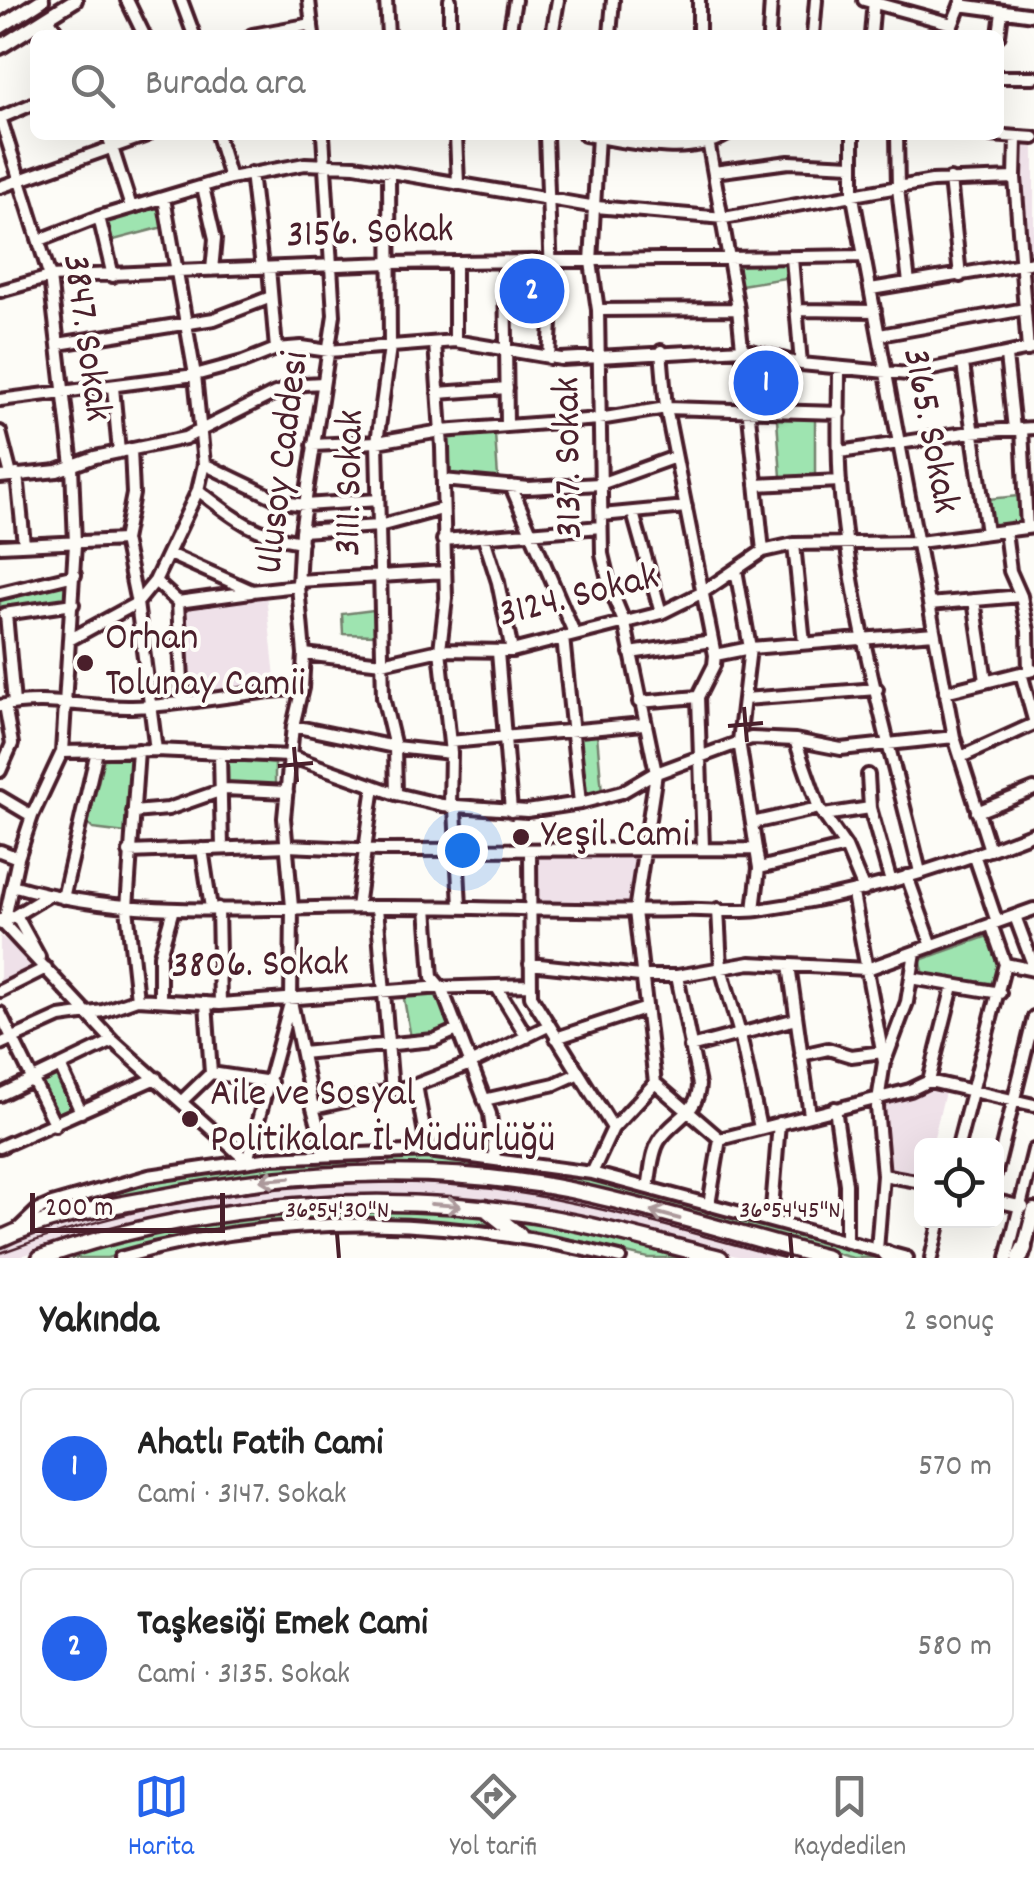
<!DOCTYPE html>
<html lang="tr">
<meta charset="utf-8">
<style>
:root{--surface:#fff;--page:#f2f2f2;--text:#222;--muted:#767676;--line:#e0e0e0;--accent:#2563eb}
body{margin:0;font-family:Dekko,sans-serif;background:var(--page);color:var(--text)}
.controls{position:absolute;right:30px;bottom:30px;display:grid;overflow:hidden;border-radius:15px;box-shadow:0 10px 40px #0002}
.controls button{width:90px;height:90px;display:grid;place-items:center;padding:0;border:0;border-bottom:2px solid var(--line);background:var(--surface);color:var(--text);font:50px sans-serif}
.scale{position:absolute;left:30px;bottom:25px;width:195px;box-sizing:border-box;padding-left:10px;border:5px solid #4a1f2b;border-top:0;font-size:28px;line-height:35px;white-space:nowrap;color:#4a1f2b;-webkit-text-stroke:8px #fdfcf7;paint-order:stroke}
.you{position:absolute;left:462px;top:850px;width:35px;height:35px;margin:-25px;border:8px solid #fff;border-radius:50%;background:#1a73e8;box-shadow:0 0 0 15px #1a73e833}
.badge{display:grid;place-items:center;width:65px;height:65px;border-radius:50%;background:var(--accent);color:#fff;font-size:32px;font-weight:700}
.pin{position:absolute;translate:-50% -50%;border:5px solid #fff;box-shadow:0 2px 10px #0006}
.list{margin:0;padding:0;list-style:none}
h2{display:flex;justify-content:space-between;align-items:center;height:130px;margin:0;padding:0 40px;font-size:42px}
h2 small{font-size:32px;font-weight:400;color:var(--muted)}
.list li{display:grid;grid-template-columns:65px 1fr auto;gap:30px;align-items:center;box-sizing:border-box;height:160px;margin:0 20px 20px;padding:0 20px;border:2px solid var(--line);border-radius:15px}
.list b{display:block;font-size:38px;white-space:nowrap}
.list p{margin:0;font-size:32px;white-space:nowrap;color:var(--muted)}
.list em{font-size:32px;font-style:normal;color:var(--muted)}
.icon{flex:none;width:55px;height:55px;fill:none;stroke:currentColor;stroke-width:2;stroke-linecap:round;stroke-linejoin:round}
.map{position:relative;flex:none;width:1034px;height:1258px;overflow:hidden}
.search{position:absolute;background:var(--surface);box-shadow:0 10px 40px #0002;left:30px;right:30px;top:30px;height:110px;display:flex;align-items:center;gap:25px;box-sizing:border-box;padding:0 35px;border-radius:15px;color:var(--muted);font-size:38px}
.sheet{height:490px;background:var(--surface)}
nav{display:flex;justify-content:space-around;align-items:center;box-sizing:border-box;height:140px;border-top:2px solid var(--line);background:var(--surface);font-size:28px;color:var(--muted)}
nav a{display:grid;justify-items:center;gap:5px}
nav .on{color:var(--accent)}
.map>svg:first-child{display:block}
</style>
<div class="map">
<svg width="1034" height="1258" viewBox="0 0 1034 1258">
<rect width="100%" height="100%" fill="#fdfcf7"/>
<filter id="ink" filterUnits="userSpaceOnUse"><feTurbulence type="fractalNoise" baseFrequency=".01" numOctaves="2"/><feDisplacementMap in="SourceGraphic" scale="20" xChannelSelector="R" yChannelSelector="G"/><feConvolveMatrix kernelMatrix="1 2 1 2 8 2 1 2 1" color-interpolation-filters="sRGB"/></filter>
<g filter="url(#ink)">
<path fill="#efe1e9" d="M1022 141 1034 142V257L1029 258 1021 169Z
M266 595 276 686 187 691 183 607Z
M636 853 628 903 539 906 533 858Z
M0 936 37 966 36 970 0 986Z
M934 1089 945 1092 932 1145 922 1146 921 1177 888 1171 883 1104Z
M397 1179 486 1183 578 1197 807 1258H744L596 1220 525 1207 437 1198 367 1196 283 1200 172 1216 89 1234 15 1258H0V1248L68 1224 194 1196 287 1183Z"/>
<path fill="#9ee4b0" stroke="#74826e" stroke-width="2.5" d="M158 206 163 227 110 241 105 222Z
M785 261 791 277 741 285 737 263Z
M777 419H815V476L781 477Z
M495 434 498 478 451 477 448 436Z
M1018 496 1020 524 991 528 987 499Z
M67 581 66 599 0 610V596Z
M374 610 376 635 343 634 342 614Z
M597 734 602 793 582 797 577 736Z
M104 758H133L126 833 93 829 88 824Z
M226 759 275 764V789L225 785Z
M988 936 1000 971 997 984 924 974 920 960Z
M437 990 449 1030 436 1036 411 1038 404 999 408 994Z
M60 1073 76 1108 55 1118 38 1083Z
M361 1156 359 1166C245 1169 143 1190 33 1219L45 1210 91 1195 162 1179 238 1165Z
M389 1156 465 1161 574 1175 885 1258H853L707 1219 442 1168 389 1165Z
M405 1207 482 1213 497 1224 354 1218 295 1220 197 1235 107 1258H57C84 1250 111 1242 138 1235 225 1213 316 1209 405 1207Z
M495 1213 569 1225 697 1258H648L516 1227Z"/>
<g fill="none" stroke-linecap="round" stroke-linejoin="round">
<g stroke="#4a1f2b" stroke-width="18">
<path id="minor" d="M127 0 144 35
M181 0 194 35
M309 0 313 35
M386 0 388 35
M699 0V35
M864 0 952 24
M960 5 1034 15
M48 17 58 35
M252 35 312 24
M450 35V0
M509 35 515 0
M552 35 558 0
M610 35 613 0
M769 35 771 0
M813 35 816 0
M871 35 874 0
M948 35 962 1
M999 35 1002 12
M999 77H1034
M0 117 50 277 72 466 75 544 62 752 32 816 18 858 4 923
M0 118 35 103
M108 135 131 207
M217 135 230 178
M323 135 334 315 301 531 298 586 304 654 302 688 293 726 284 818 292 907 291 1001 313 1108 326 1153
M456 135 458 184
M546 135 552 305 549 358
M585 135C629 141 686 158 726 135
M707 135 738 309 763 551
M853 135V197L954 737 990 850
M897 135 898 188 909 283
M991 135 1034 138
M1016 137 1015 178 1028 350
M714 172 789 162 852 165
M251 173 262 268
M389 173 390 347 377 442 383 697 395 747 396 794
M950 179 960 276
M0 187 147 135
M203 187 215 239 212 270
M99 217 113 276
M40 240 99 217 230 178 305 164 355 166 596 207 724 218 932 181 1015 178
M792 258 801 364
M505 262 507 425
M455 263V341
M269 268 276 349
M871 289 1034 262
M0 291 50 277 176 271 391 263 864 256
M598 310 738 309
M799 310 875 311
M880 335 1025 309
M435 343 442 448 446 598 440 650 451 753 450 807
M58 344 214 319 271 297
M661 351 666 408 715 655 714 665 698 697 703 848
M1006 356 1014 429
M963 364 987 533
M839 369C839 407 837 446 840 484 850 615 890 745 920 872
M113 387 119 452
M438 393 507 388
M0 400 195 375 243 362 276 349 301 347 329 351 455 341 561 359 743 349 801 364 908 374 1034 348
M1022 429 1027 528
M0 432 11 475
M313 445 377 442 441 431 599 419 666 408 840 413
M131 449 133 494 124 540 137 603 156 750
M840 452 971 432 1034 428
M204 464 283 502 305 505 378 500
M17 474 24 544
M0 477 57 471 95 457 185 438 275 393 305 384 323 383
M443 480 528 488 600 484 675 457
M756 485 840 481
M511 486 575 635
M198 490C234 518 254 535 301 542
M633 513 661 613
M602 515 686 507
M301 531 379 526 442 509
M1005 531 1010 571 1021 596 1028 631 1029 671
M484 538 498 582 512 651
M443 540 601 527
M794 544 804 643
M0 546 124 540
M169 554 252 591 298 586
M736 570 750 648 739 741 759 868 754 910
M155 581 178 602 183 700
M298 581 445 572
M0 593 75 575
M974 600 986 681
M178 602 251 592
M929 604 1021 596
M4 614 73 604
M6 614 14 703
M563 637 580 803
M69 640 137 603 155 581 198 490 204 464 195 375 164 198
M498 652 511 811
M630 653 712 641
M304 654 382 663 440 650 512 651 661 613 703 592 763 551 794 544 919 542 1034 527
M715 655 750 648 934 633
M1021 673 1034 720
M945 692 1033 670
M744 699 877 689
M639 702 698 697
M0 706C44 696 88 708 132 707 188 705 245 692 302 688
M293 726 395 747 451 753
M795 740 819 808 846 847 864 890
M450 742 643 724
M62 752 156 750 290 756 396 794 442 805 527 811 580 803 622 792 651 775 751 738 795 740 841 749 954 737
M220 754 222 848
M961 757 1034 724
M0 771 12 744 5 705
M868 775 870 808 891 882
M0 797 32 816
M455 808 460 907
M133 812 168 809 225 789 287 792
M977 812 1034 789
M824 815 870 808
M752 823 819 808
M202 849 211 908
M530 850 531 996 613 1128
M0 851 18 858
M129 852 287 846 380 850 756 849
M975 857 997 922
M759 868 846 847
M907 876 932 946
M12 885C129 920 253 908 373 907 476 906 579 913 683 910 707 909 734 913 758 910 853 897 945 868 1034 833
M853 894 884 1062 877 1107 883 1175 877 1250
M63 898 97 751
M357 907 374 786
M377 907 392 1091
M427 907 432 977 442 989 490 1114 495 1158
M218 908 220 1004
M718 909 721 968 740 1034 760 1128
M16 915 39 957
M1015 916 1034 967
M0 920 113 1041 247 1161 289 1007
M1 924 47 896
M530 964 640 976H677L750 963 867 969 1034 909
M1005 964 1034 970
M789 965 810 1115
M911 978 1000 993
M496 986 527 1037
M0 991 46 968
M137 999 127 908 138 750
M160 999V955L173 909
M0 1013 55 1125
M556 1038 644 1009
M0 1044 60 1017 103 1011 137 999 220 1004 429 988 529 985
M690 1047 796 1019
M302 1053 434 1040 457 1030
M801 1055 828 1049 851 1056 883 1052
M885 1061 907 1002 915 952
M60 1066 81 1112
M211 1073 271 1082
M929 1081 953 986
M655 1083 720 1139 910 1090 929 1081 1034 1105
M416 1085 428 1151
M0 1095 113 1041
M183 1100 211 1073 206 1003
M484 1100 555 1084 577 1074
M313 1108 416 1085 470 1064 548 1026
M835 1108 846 1184V1241
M958 1146 1005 964 991 924
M0 1147 156 1078
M996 1172 1034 1017
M592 1173 613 1128 655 1083 635 911 656 773 625 624 610 588 602 554 598 310 591 262 598 135
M883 1175 922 1182
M648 1188C651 1174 651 1154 659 1141 673 1119 698 1114 699 1085L677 976
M996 1201 1023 1207
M709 1205 720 1139
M771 1221 779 1123
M16 1231 38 1210 52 1204 149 1176 271 1158 428 1151 592 1173 907 1258
M120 1258C284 1210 456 1217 620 1258
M931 1258 940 1220
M1007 1258 1034 1150"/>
</g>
<g stroke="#4a1f2b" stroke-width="20">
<path id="major" d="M0 27 42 0
M0 47 75 0
M1022 1256 1034 1210"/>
</g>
<g stroke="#4a1f2b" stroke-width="21">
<path id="highway" d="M485 1208 519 1235
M0 1239C50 1215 108 1207 162 1197 295 1171 435 1163 570 1190 656 1208 742 1236 827 1258
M886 1253 891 1258
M40 1258C200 1202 391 1188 557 1219 612 1229 666 1245 720 1258
M1019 1258 1024 1248"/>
</g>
<use href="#minor" stroke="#fdfcf7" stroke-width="10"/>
<use href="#major" stroke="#fdfcf7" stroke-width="12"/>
<use href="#highway" stroke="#fdfcf7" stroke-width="14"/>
<path stroke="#4a1f2b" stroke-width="2.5" d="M0 1253C170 1191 353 1164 532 1195 617 1210 701 1236 784 1258"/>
</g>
<defs><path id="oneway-shaft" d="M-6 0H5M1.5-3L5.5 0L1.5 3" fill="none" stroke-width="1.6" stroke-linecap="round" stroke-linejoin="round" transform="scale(2.5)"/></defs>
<g stroke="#ac999b">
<use href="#oneway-shaft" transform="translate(275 1179) rotate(175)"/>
<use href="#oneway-shaft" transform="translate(446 1205) rotate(4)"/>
<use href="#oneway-shaft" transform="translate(665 1215) rotate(-165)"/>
</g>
</g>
<path fill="none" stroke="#4a1f2b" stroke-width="4" d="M744 707 747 742M728 726 763 723M294 747 297 782M278 766 313 763M337 1233 339 1258M790 1233 792 1258"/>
<g fill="#4a1f2b" stroke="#fdfcf7" stroke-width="4">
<circle cx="85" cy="663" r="10"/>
<circle cx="521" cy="837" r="10"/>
<circle cx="190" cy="1119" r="10"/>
</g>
<g text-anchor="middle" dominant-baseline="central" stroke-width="8" stroke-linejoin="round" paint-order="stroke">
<g font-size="40" fill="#4a1f2b" stroke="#fdfcf7">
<text transform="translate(370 235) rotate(-2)">3156. Sokak</text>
<text transform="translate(84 338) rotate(82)">3847. Sokak</text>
<text transform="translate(928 431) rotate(79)">3165. Sokak</text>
<text transform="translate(571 458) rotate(-91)">3137. Sokak</text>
<text transform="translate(285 463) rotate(-83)">Ulusoy Caddesi</text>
<text transform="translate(352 483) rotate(-89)">3111. Sokak</text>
<text transform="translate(579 598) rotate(-14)">3124. Sokak</text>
<text transform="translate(260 967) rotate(-1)">3806. Sokak</text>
</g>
<g font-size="40" fill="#4a1f2b" stroke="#fdfcf7" text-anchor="start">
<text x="105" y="640">Orhan<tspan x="105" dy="46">Tolunay Camii</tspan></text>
<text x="541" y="837">Yeşil Cami</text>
<text x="210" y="1096">Aile ve Sosyal<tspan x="210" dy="46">Politikalar İl Müdürlüğü</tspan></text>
</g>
</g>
<g font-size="25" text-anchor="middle" fill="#4a1f2b" stroke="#fdfcf7" stroke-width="8" stroke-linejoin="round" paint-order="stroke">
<text x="337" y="1217">36°54'30"N</text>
<text x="790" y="1217">36°54'45"N</text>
</g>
</svg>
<div class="controls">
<button><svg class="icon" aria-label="locate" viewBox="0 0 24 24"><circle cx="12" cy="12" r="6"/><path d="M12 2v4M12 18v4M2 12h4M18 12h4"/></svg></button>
</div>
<div class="scale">200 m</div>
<div class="you"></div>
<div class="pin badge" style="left:766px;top:383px">1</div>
<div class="pin badge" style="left:532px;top:291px">2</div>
<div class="search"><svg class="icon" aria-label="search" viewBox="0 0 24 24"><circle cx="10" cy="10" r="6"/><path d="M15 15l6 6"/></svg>Burada ara</div>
</div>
<section class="sheet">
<h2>Yakında<small>2 sonuç</small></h2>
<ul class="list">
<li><span class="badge">1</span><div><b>Ahatlı Fatih Cami</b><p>Cami · 3147. Sokak</p></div><em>570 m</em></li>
<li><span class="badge">2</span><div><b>Taşkesiği Emek Cami</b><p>Cami · 3135. Sokak</p></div><em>580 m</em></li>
</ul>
</section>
<nav>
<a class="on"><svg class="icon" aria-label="map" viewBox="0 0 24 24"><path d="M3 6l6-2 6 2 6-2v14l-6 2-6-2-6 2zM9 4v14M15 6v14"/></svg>Harita</a>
<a><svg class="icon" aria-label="directions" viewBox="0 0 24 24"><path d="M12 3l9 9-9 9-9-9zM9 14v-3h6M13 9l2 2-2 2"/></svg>Yol tarifi</a>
<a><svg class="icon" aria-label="saved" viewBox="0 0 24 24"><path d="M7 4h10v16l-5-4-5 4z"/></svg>Kaydedilen</a>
</nav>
